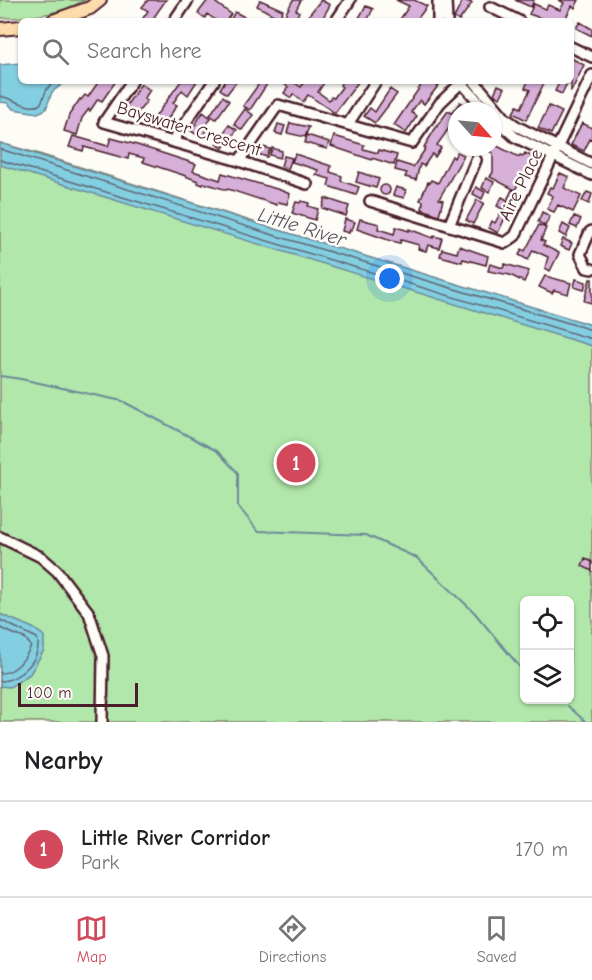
<!DOCTYPE html>
<style>
:root{--surface:#fff;--page:#f6f6f6;--text:#202124;--muted:#757577;--line:#e0e0e0;--accent:#d1495b}
body{margin:0;font-family:"Comic Neue",sans-serif;background:var(--page);color:var(--text)}
.controls{position:absolute;right:18px;bottom:18px;display:grid;overflow:hidden;border-radius:9px;box-shadow:0 2px 4px #0004}
.controls button{width:54px;height:54px;display:grid;place-items:center;padding:0;border:0;border-bottom:2px solid var(--line);background:var(--surface);color:var(--text);font:30px sans-serif}
.compass{position:absolute;left:448px;top:102px;width:54px;height:54px;border-radius:50%;background:var(--surface);box-shadow:0 2px 4px #0004;rotate:117deg}
.scale{position:absolute;left:18px;bottom:15px;width:120px;box-sizing:border-box;padding-left:6px;border:3px solid #4a1f2b;border-top:0;font-size:16px;line-height:21px;white-space:nowrap;color:#4a1f2b;-webkit-text-stroke:4px #fdfcf7;paint-order:stroke}
.you{position:absolute;left:390px;top:279px;width:21px;height:21px;margin:-15px;border:4px solid #fff;border-radius:50%;background:#1a73e8;box-shadow:0 0 0 9px #1a73e833}
.badge{display:grid;place-items:center;width:39px;height:39px;border-radius:50%;background:var(--accent);color:#fff;font-size:20px;font-weight:700}
.pin{position:absolute;translate:-50% -50%;border:3px solid #fff;box-shadow:0 2px 6px #0006}
.list{margin:0;padding:0;list-style:none}
h2{display:flex;justify-content:space-between;align-items:center;height:78px;margin:0;padding:0 24px;font-size:26px}
h2 small{font-size:20px;font-weight:400;color:var(--muted)}
.list li{display:grid;grid-template-columns:39px 1fr auto;gap:18px;align-items:center;box-sizing:border-box;height:96px;padding:0 24px;border-top:2px solid var(--line)}
.list b{display:block;font-size:22px;white-space:nowrap}
.list p{margin:0;font-size:20px;white-space:nowrap;color:var(--muted)}
.list em{font-size:20px;font-style:normal;color:var(--muted)}
.icon{flex:none;width:33px;height:33px;fill:none;stroke:currentColor;stroke-width:2;stroke-linecap:round;stroke-linejoin:round}
.map{position:relative;flex:none;width:592px;height:722px;overflow:hidden}
.search{position:absolute;background:var(--surface);box-shadow:0 2px 4px #0004;left:18px;right:18px;top:18px;height:66px;display:flex;align-items:center;gap:15px;box-sizing:border-box;padding:0 21px;border-radius:9px;color:var(--muted);font-size:22px}
.sheet{height:174px;background:var(--surface)}
nav{display:flex;justify-content:space-around;align-items:center;box-sizing:border-box;height:84px;border-top:2px solid var(--line);background:var(--surface);font-size:16px;color:var(--muted)}
nav a{display:grid;justify-items:center;gap:3px}
nav .on{color:var(--accent)}
.map>svg:first-child{display:block}
</style>
<div class="map">
<svg width="592" height="722" viewBox="0 0 592 722">
<rect width="100%" height="100%" fill="#fdfcf7"/>
<filter id="ink" filterUnits="userSpaceOnUse"><feTurbulence type="fractalNoise" baseFrequency=".0167" numOctaves="2"/><feDisplacementMap in="SourceGraphic" scale="12" xChannelSelector="R" yChannelSelector="G"/><feConvolveMatrix kernelMatrix="1 2 1 2 8 2 1 2 1" color-interpolation-filters="sRGB"/></filter>
<g filter="url(#ink)">
<path fill="#b1e7aa" stroke="#7e836a" stroke-width="1.5" fill-rule="evenodd" d="M0 0H85C58 15 30 18 0 18Z
M0 143 36 153 272 228 592 325V722H0ZM524 600H570V700H524Z"/>
<path fill="#83cfe2" stroke="#6c8999" stroke-width="1.5" d="M21 63V81H63L60 86 52 92 46 109 38 113 13 109 8 103 0 102V65Z
M0 143 272 228 592 325V346L0 165Z
M0 614 33 628 44 636V650L30 674 10 687 0 686Z"/>
<g fill="none" stroke-linecap="round" stroke-linejoin="round">
<path stroke="#616574" stroke-width="1.5" d="M0 96C9 97 33 112 40 104 43 101 44 95 46 91 48 86 52 84 56 81
M0 149 270 234 592 330
M0 160 592 339
M0 620 37 638C43 658 19 681 0 681
M0 628 26 639 31 646C25 659 16 673 0 673"/>
<path stroke="#6c8999" stroke-width="2" d="M0 376 21 379 122 401 217 451 238 473V506L258 531 366 535 417 558 474 612 524 672
M556 700 558 701
M568 706 586 722"/>
</g>
<path fill="#d7b0d9" stroke="#4a1f2b" stroke-width="1.5" d="M148 0H166L154 17 160 21H147L143 18 148 11 142 7Z
M208 0H218L216 3 231 14 226 21H217L207 14 205 18 198 13Z
M260 0 283 10 279 18 257 6Z
M293 0H301L296 10 299 12 295 20 285 15Z
M321 0 330 5 321 21H304Z
M396 0H414L427 6 416 21H399L409 6Z
M463 0 472 3 459 21 454 18Z
M515 0H534L531 7Z
M559 0H579L575 8 572 6 564 21H549L529 14 534 4 546 9 548 5 560 10 564 3Z
M366 6 373 9 367 21H357Z
M235 12 252 21H235L231 19Z
M580 22 592 29V36L576 28Z
M571 58 584 65 571 92Z
M99 81H116L102 101 98 99 90 111 89 109 82 118 77 135 64 131 69 115 80 99 81 100 85 95 88 97Z
M181 81H197L188 95 182 90 173 103 177 105 162 128 152 121Z
M225 81H237L227 94 220 89Z
M261 81H269L250 110 243 106Z
M280 81H292L301 87 305 81H325L318 92 329 100 331 97 334 98 342 87 340 85 342 81H359L335 113 308 95 303 102 293 94 291 98 284 93 288 87Z
M424 81H442L424 104 420 100 411 112 417 116 406 133 394 125Z
M528 81H545L526 120 513 113 517 106 521 108 530 90 525 88Z
M560 81H568L562 94 555 91Z
M141 84 150 90 144 99 147 101 132 120 122 112Z
M498 85 505 88 500 98 494 94Z
M390 89 397 94 375 123 364 116 370 108 375 112Z
M223 96 229 101 216 119 210 115Z
M460 102 465 105 461 111H457V117L437 145 441 148 435 157 432 154 424 166 420 164 416 180 405 177 407 173 395 170 397 162 413 167 426 148 424 147 435 129 448 111 452 113Z
M549 106 562 112 551 134 538 128Z
M245 109 253 115 242 130 234 124Z
M203 112 211 118 205 127 208 129 202 138 191 131Z
M290 123 309 127 305 137 287 133Z
M582 123 592 128V140L590 139 584 151 571 145Z
M278 124 285 126 282 135 275 133Z
M229 125 237 130 223 148 216 144Z
M307 135 329 142 327 149 305 143Z
M73 136 108 146 111 138 134 144 196 164 193 171 220 180 222 173 280 190 290 194 287 204 278 202 277 205 228 189 227 190 204 183 203 185 198 183V181L183 175 143 162 144 158 129 154 128 159 84 147 83 151 69 147Z
M334 136 364 145 363 149 378 153 379 150 397 155 394 165 372 158V160L331 146Z
M493 144 519 157 520 155 523 156 525 153 535 158 526 178 522 177 515 190 490 177 493 172V153L480 147H493Z
M260 146 270 149 267 157 258 154Z
M272 148 282 151 280 158 270 155Z
M457 152 464 155 439 199 443 200 439 215 422 209 423 201 420 200 428 182 430 183 431 180 438 183 452 156 454 158Z
M295 154 331 166 330 172 342 176 341 181 359 187 356 195 328 186 330 179 316 175 318 170 292 162Z
M284 156 292 158 288 169 281 166Z
M359 172 379 179 376 188 356 182Z
M560 173 569 177 564 188 581 196 573 212 558 205 554 212 547 209 553 196 547 193 550 187 553 188Z
M486 178 494 182 489 192 482 188Z
M380 190a5 5 0 1 1 10 0a5 5 0 1 1-10 0Z
M396 187 406 190 404 198 393 195Z
M476 187 485 192 482 199 473 194Z
M512 190 521 195 517 203 508 198Z
M587 192 592 194 589 204 582 201Z
M502 197 509 201 504 210 497 206Z
M325 198 349 206 346 216 322 208Z
M477 200 484 203 473 224 466 220Z
M301 201 309 203 308 206 318 209 315 220 292 213 296 202 300 203Z
M502 210 511 215 508 221 504 220 498 233 489 228 492 221 495 223Z
M542 212 550 216 545 226 538 222Z
M574 216 581 219 577 228 570 225Z
M345 219 355 222 352 230 350 229 349 233 342 231Z
M360 219 379 224 378 229 394 234 396 227 409 231V229L433 238 434 236 442 238 439 248 428 245 426 251 418 249 419 245 401 240 400 243 391 241 357 229Z
M563 224 570 228 566 237 559 233Z
M539 225 546 228 541 240 545 242 543 245 559 253 550 271 545 268 548 257 533 250 528 260 519 255 522 249 525 251Z
M563 239 572 243 569 250 560 246Z
M459 246 488 256 486 265 463 259 462 262 440 256 442 249 457 253Z
M490 264 503 268 505 264 529 271 524 282 510 275 488 271Z
M545 276 571 283 568 294 554 290 552 293 539 287Z
M576 279 586 282 584 290 574 287Z
M590 279H592V303L584 301Z
M585 558 592 562V571L582 566Z"/>
<g fill="none" stroke-linecap="round" stroke-linejoin="round">
<g stroke="#4a1f2b" stroke-width="14">
<path id="minor" d="M438 0V21
M446 0 447 21
M490 7 519 21
M174 21 188 0
M336 21 350 0
M571 47 592 57
M132 81 104 122 239 161 307 184
M460 81 487 111
M474 81 505 118 518 127 592 164
M493 117 515 137 592 175
M348 124 376 81
M173 141 214 81
M239 161 278 105 412 143 440 103 463 81
M370 201 505 243 515 236 592 75
M449 226 476 160
M592 231 590 232 580 254 587 268 592 269
M0 537 41 557 57 571 89 613 103 656 102 722"/>
</g>
<g stroke="#4a1f2b" stroke-width="16">
<path id="major" d="M53 21 90 8 100 0
M0 29 21 27"/>
</g>
<use href="#minor" stroke="#fdfcf7" stroke-width="9"/>
<use href="#major" stroke="#fcdcac" stroke-width="12"/>
</g>
</g>
<g text-anchor="middle" dominant-baseline="central" stroke-width="5" stroke-linejoin="round" paint-order="stroke">
<g font-size="18" fill="#4a1f2b" stroke="#fdfcf7">
<text transform="translate(189 129) rotate(17)">Bayswater Crescent</text>
<text transform="translate(521 185) rotate(-64)">Aire Place</text>
</g>
<g font-size="20" font-style="italic" fill="#5b5462" stroke="#fdfcf7">
<text transform="translate(302 227) rotate(17)">Little River</text>
</g>
</g>
</svg>
<div class="controls">
<button><svg class="icon" aria-label="locate" viewBox="0 0 24 24"><circle cx="12" cy="12" r="6"/><path d="M12 2v4M12 18v4M2 12h4M18 12h4"/></svg></button>
<button><svg class="icon" aria-label="layers" viewBox="0 0 24 24"><path d="M12 4l9 5-9 5-9-5zM3 14l9 5 9-5"/></svg></button>
</div>
<svg class="compass" viewBox="-18 -18 36 36"><path d="M0-13l5 13h-10z" fill="#e53935"/><path d="M0 13l5-13h-10z" fill="#757577"/></svg>
<div class="scale">100 m</div>
<div class="you"></div>
<div class="pin badge" style="left:296px;top:463px">1</div>
<div class="search"><svg class="icon" aria-label="search" viewBox="0 0 24 24"><circle cx="10" cy="10" r="6"/><path d="M15 15l6 6"/></svg>Search here</div>
</div>
<section class="sheet">
<h2>Nearby<small></small></h2>
<ul class="list">
<li><span class="badge">1</span><div><b>Little River Corridor</b><p>Park</p></div><em>170 m</em></li>
</ul>
</section>
<nav>
<a class="on"><svg class="icon" aria-label="map" viewBox="0 0 24 24"><path d="M3 6l6-2 6 2 6-2v14l-6 2-6-2-6 2zM9 4v14M15 6v14"/></svg>Map</a>
<a><svg class="icon" aria-label="directions" viewBox="0 0 24 24"><path d="M12 3l9 9-9 9-9-9zM9 14v-3h6M13 9l2 2-2 2"/></svg>Directions</a>
<a><svg class="icon" aria-label="saved" viewBox="0 0 24 24"><path d="M7 4h10v16l-5-4-5 4z"/></svg>Saved</a>
</nav>
